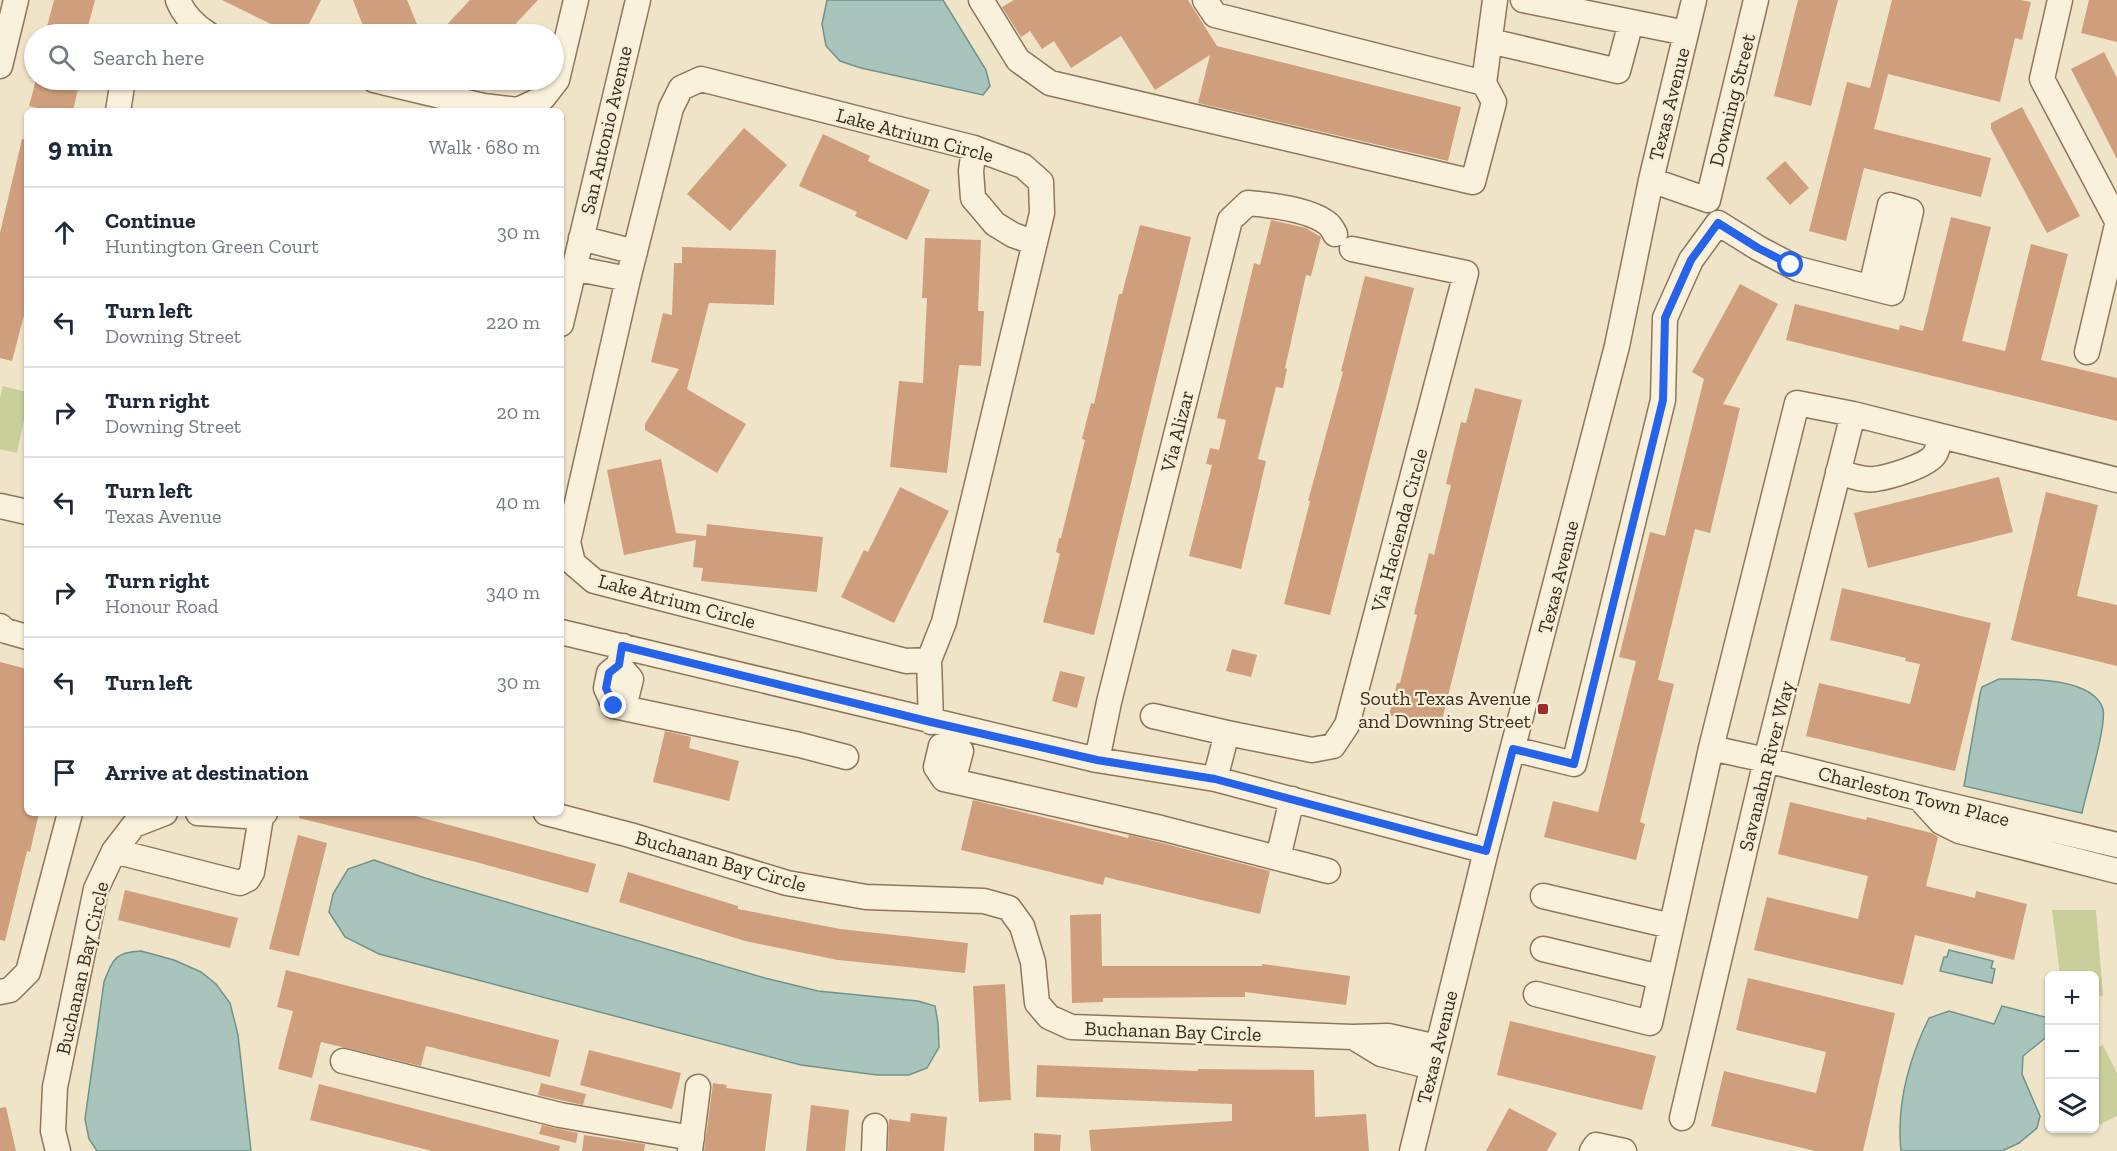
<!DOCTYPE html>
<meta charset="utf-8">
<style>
:root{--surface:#fff;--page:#f2f2f3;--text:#1f2937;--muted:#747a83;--line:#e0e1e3}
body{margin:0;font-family:"Zilla Slab",serif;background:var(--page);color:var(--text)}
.controls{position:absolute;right:18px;bottom:18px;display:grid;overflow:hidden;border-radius:9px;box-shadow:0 2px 4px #0004}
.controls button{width:54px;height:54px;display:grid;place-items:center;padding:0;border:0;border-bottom:2px solid var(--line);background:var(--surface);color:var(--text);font:30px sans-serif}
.stop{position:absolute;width:18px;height:18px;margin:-14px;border:4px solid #2563eb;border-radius:50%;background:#fff}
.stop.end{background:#2563eb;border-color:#fff;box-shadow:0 2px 6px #0008}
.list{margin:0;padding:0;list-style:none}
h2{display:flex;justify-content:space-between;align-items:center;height:78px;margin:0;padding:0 24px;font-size:26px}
h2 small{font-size:20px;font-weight:400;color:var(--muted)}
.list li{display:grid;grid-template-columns:39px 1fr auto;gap:18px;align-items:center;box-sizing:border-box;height:90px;padding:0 24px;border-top:2px solid var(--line)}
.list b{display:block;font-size:22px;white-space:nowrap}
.list p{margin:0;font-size:20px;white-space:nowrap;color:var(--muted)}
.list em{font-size:20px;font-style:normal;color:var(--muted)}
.icon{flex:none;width:33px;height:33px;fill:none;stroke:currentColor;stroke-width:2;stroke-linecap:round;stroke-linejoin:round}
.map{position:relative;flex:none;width:2117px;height:1151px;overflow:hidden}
.search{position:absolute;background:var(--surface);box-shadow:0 2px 4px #0004;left:24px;top:24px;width:540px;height:66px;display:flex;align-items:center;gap:15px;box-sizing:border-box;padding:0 21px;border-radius:33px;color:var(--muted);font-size:22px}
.panel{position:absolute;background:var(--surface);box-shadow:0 2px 4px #0004;left:24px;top:108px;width:540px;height:708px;border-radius:9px}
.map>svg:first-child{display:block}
</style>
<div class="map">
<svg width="2117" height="1151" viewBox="0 0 2117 1151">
<rect width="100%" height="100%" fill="#f0e4c8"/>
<path fill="#c9cf9b" d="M3 386 27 392V406L17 453 0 449V398Z
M2052 910H2096L2103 996H2095L2094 976 2060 975Z
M2103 1045 2117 1073V1116L2095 1127V1049Z"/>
<path fill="#a9c4bc" stroke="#6f938a" stroke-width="1.5" d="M827 0H943L986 70 990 86 983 95 861 68 840 61 826 46 822 24Z
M1999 679C2026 679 2093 677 2103 709 2107 725 2086 793 2082 813L1964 786 1980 694 1982 687Z
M374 860 425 878 765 978 818 991 918 1001 935 1006 938 1023 939 1047 927 1068 909 1075H877L801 1065 379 954 345 937 329 912 333 894 348 869Z
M1949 950 1993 961 1991 968 1995 969 1992 983 1940 971 1944 957H1947Z
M141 951 174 960 201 972 216 984 230 1003 238 1035 251 1151H97L89 1139 85 1119 104 982C113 959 115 952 141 951Z
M2002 1006 2049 1018V1035L2023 1056 2022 1074 2040 1116 2037 1128 2019 1143 2002 1151H1901C1896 1104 1909 1059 1929 1018L1949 1011 1994 1024Z"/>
<path fill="#cf9f7d" d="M54 0H95L86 34H45Z
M222 0H321L304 34H291Z
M353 0H407L421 34H366Z
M470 0H538L506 34H438Z
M1014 0H1188L1217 46 1461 107 1448 161 1198 103 1210 55 1155 90 1121 36 1071 68 1054 41 1042 49 1030 31 1021 37 1002 7Z
M1798 0H1838L1811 106 1774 96Z
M1892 0H2021L2031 2 2022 40 2015 38 2000 102 1888 74 1874 129 1991 158 1981 197 1864 168 1846 241 1809 231 1847 82 1870 88Z
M2089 0H2117V42L2081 33Z
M2104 52 2117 78V159L2071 69Z
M36 80H80L73 111H50L29 106Z
M2022 107 2080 216 2047 233 1991 129V123Z
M744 128 787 165 730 231 687 194Z
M823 134 870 156 868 161 930 190 907 240 855 216 857 212 799 186Z
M22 139 27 140V304L12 361 0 358V233Z
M1785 161 1809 188 1790 205 1766 178Z
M1951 217 1991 227 1962 341 2005 351 2031 244 2068 254 2041 360 2117 378V421L1786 340 1795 304 1899 330 1900 325 1923 331Z
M1271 220 1306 228 1321 237 1311 276 1306 275 1285 368 1287 369 1283 388 1276 387 1258 459 1266 461 1241 569 1189 556 1212 465 1206 464 1210 448 1219 450 1226 420 1217 418 1254 263 1260 265Z
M1140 225 1191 237 1094 635 1043 622 1060 554 1056 552 1059 538H1061L1085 440 1082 439 1091 403 1094 404 1119 294H1122Z
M925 238 981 240 978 311H984L981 366 959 365 947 473 890 467 899 381 923 383 927 298H922Z
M682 247 776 250 774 305 709 303 687 389 746 424 717 473 645 430V424L679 369 651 362 663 313 672 315 674 263H682Z
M1365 276 1414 288 1330 615 1284 604 1310 501H1308L1343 372 1341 371Z
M1740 284 1778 304 1723 404 1740 408 1710 533 1695 529 1658 680 1674 684 1640 822 1645 824 1636 860 1544 837 1553 801 1598 812 1636 661 1619 657 1650 532 1665 536 1704 379 1692 372Z
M1475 388 1522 400 1440 728 1389 715 1397 683H1400L1417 615 1414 614 1429 553 1434 555 1451 485 1446 484 1461 422 1466 423Z
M661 459 676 533 706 536 707 524 823 537 817 592 701 581 703 568 693 567 696 540 624 555 607 470Z
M1999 477 2013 532 1868 568 1854 513Z
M900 487 949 511 894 623 841 597 864 550 868 552Z
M2046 492 2098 505 2077 596 2117 605V666L2011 640Z
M1842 588 1991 623 1955 771 1806 736 1819 683 1910 704 1920 664 1905 661 1906 658 1830 640Z
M1232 649 1257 655 1251 677 1226 671Z
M0 662 27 669V813H39L30 852 27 851 5 941 0 940Z
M1060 671 1085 677 1077 708 1052 701Z
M665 731 691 737 689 748 739 761 729 801 653 782Z
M973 800 1128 838 1129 835 1158 842 1270 871 1260 914 1105 877 1103 885 961 850Z
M1790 802 1866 820 1867 817 1932 833 1938 837 1926 886 1975 898 1976 891 2027 904 2014 960 1915 935 1903 985 1754 950 1767 897 1858 919 1868 876 1778 854Z
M299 813H404L596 864 588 893 476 862 299 818Z
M298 835 327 843 299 956 269 949Z
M628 872 738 906V909L840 929 968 943 965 973 838 960 745 941 619 902Z
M125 890 238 918 230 948 118 920Z
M1101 914 1102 966H1262V964L1350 976 1346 1005 1245 992V997L1103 998V1002L1072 1003 1070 915Z
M286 970 559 1040 550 1077 426 1046 421 1066 321 1042 312 1078 278 1069 293 1011 277 1007Z
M1748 978 1895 1013 1863 1151H1815L1711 1126 1724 1071 1816 1093 1826 1052 1736 1030Z
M1005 984 1011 1100 979 1102 973 986Z
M1510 1021 1656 1056 1642 1110 1497 1075Z
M589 1050 681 1073 672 1109 580 1085Z
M1037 1065 1198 1071V1069L1314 1070 1315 1117 1366 1114 1369 1151H1091L1089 1130 1232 1121V1104L1036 1097Z
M541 1083 586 1094 583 1105 538 1095Z
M713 1083 727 1085 726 1088 772 1094 765 1151H704Z
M319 1084 560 1146 559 1151H432L310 1120Z
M811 1105 849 1110 845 1151H806Z
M6 1107 16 1151H0V1108Z
M1509 1108 1557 1133 1547 1151H1486Z
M911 1113 947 1117 944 1151H888L889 1119 910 1122Z
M542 1125 578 1133 576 1143 539 1134Z
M1034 1133 1061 1135 1060 1151H1034Z
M584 1135 645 1144 644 1151H582Z"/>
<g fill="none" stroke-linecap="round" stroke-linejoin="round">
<g stroke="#8d765c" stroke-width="27">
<path id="minor" d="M178 0C183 14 196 27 208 34
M981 0 1018 60 1050 83 1473 182 1494 102 1484 83 1495 0
M1205 0 1215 15 1484 83
M1523 0 1686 33
M2060 0 2042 79 2117 221
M1490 41 1618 71 1631 22
M0 66 16 0
M701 79 974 148 1023 166 1041 182 1042 213 944 622 929 660 906 661 594 581 573 563 568 542 628 279 671 108 681 88Z
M374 80 483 106 518 110 543 98 557 80 576 0
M118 111 123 80
M974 148 971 171 973 198 995 224 1013 235 1035 243
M1651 180 1708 200
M1708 200 1756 0
M1718 223 1758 248 1798 269 1892 293 1911 211 1890 205 1871 287
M581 238 635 252
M573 268 628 279
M561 324 638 0
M2087 352 2117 225
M1838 472C1850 475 1863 481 1875 479 1889 477 1928 466 1935 454 1938 449 1939 442 1940 436
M0 506 27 512
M0 626 6 631 27 637
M561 632 1097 760 1215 779 1486 851
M929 660 931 722
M619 665 631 679 627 695 614 706 606 688 609 673 619 665 623 646
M614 706 800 745 846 757
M1153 716 1227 733
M953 740 961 751 956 770 944 779 936 767 941 746 953 740 956 728
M1711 748 1766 760 1919 798 2117 845
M1513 749 1574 764 1663 400 1665 318 1691 260 1718 223
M1097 760 1109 702 1230 220 1248 203C1270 205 1308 209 1327 223 1330 225 1333 230 1335 234
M944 779 1161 828 1328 871
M1215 779 1227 733 1312 750 1333 746 1347 725 1466 273 1352 249
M1919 798 1941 822 1959 831 2117 871
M198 813 261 817 265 813
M546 813 630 835 787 883 866 897 984 901 1009 908 1022 926 1033 962 1037 1003 1049 1017 1071 1027 1353 1037 1388 1036 1437 1047
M114 851 240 883 248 879 252 872 261 817
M1278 858 1292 799
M1543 896 1671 926
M1543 949 1660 977
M0 992 10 990 28 972 70 813
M1536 994 1650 1023 1711 748 1797 403 1853 414 2117 480
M1353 1037 1381 1054 1432 1067
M343 1061 560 1115 692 1138
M1682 1118 1766 760 1853 414
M58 1151 53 1131 55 1087 96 889 114 851 134 825 165 813
M690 1151 698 1087
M874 1151 875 1126
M1412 1151 1486 851 1617 346 1651 180 1694 0
M1592 1151 1596 1145 1624 1151"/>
</g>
<use href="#minor" stroke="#faf1dc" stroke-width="24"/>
</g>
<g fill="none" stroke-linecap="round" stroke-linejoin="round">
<path stroke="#2563eb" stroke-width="8" d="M614 706 606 688 609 673 619 665 622 646 931 722 1097 760 1215 779 1486 851 1513 749 1574 764 1663 400 1665 318 1691 260 1718 223 1758 248 1791 265"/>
</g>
<rect fill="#9e2a2b" stroke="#f7eed8" stroke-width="2" x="1537" y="703" width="12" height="12" rx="3"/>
<g text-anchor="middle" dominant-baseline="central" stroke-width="4.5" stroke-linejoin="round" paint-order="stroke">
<g font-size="20" fill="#3d2e20" stroke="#f7eed8">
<text transform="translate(1732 100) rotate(-76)">Downing Street</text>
<text transform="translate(1669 104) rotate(-76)">Texas Avenue</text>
<text transform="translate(606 130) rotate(-77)">San Antonio Avenue</text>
<text transform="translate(915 135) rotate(15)">Lake Atrium Circle</text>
<text transform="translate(1177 431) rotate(-76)">Via Alizar</text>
<text transform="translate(1399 530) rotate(-75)">Via Hacienda Circle</text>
<text transform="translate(1558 577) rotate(-76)">Texas Avenue</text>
<text transform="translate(677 601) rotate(15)">Lake Atrium Circle</text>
<text transform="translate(1766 766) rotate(-76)">Savanahn River Way</text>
<text transform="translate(1914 796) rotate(14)">Charleston Town Place</text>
<text transform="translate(721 861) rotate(16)">Buchanan Bay Circle</text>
<text transform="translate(82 968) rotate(-77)">Buchanan Bay Circle</text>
<text transform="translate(1173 1031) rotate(2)">Buchanan Bay Circle</text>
<text transform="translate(1437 1047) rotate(-76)">Texas Avenue</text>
</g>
<g font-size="20" fill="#3d2e20" stroke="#f7eed8" text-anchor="end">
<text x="1531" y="698">South Texas Avenue<tspan x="1531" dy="23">and Downing Street</tspan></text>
</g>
</g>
</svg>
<div class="controls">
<button>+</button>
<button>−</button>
<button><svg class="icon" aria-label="layers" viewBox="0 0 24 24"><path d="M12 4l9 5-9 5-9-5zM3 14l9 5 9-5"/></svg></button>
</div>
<div class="stop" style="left:1791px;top:265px"></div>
<div class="stop end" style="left:614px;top:706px"></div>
<div class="search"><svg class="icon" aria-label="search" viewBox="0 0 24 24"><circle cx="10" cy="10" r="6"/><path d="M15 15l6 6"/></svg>Search here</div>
<section class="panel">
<h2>9 min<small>Walk · 680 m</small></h2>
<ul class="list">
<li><svg class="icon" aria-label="ahead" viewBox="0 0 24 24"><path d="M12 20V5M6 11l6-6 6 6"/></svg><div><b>Continue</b><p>Huntington Green Court</p></div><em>30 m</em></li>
<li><svg class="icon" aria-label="left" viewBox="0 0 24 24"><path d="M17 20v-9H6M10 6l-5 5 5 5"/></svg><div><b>Turn left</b><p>Downing Street</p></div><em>220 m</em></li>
<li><svg class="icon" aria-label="right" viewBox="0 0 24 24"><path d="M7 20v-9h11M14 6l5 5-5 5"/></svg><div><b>Turn right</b><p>Downing Street</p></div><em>20 m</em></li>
<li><svg class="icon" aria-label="left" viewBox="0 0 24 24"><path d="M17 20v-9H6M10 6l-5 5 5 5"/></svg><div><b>Turn left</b><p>Texas Avenue</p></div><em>40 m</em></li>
<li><svg class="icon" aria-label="right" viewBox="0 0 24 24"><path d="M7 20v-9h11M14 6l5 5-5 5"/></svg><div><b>Turn right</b><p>Honour Road</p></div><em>340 m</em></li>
<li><svg class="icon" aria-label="left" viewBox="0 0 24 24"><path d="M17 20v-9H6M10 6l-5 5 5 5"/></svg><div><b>Turn left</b></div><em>30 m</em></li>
<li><svg class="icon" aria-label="arrive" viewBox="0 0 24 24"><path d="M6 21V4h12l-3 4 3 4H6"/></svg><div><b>Arrive at destination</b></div></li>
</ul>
</section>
</div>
